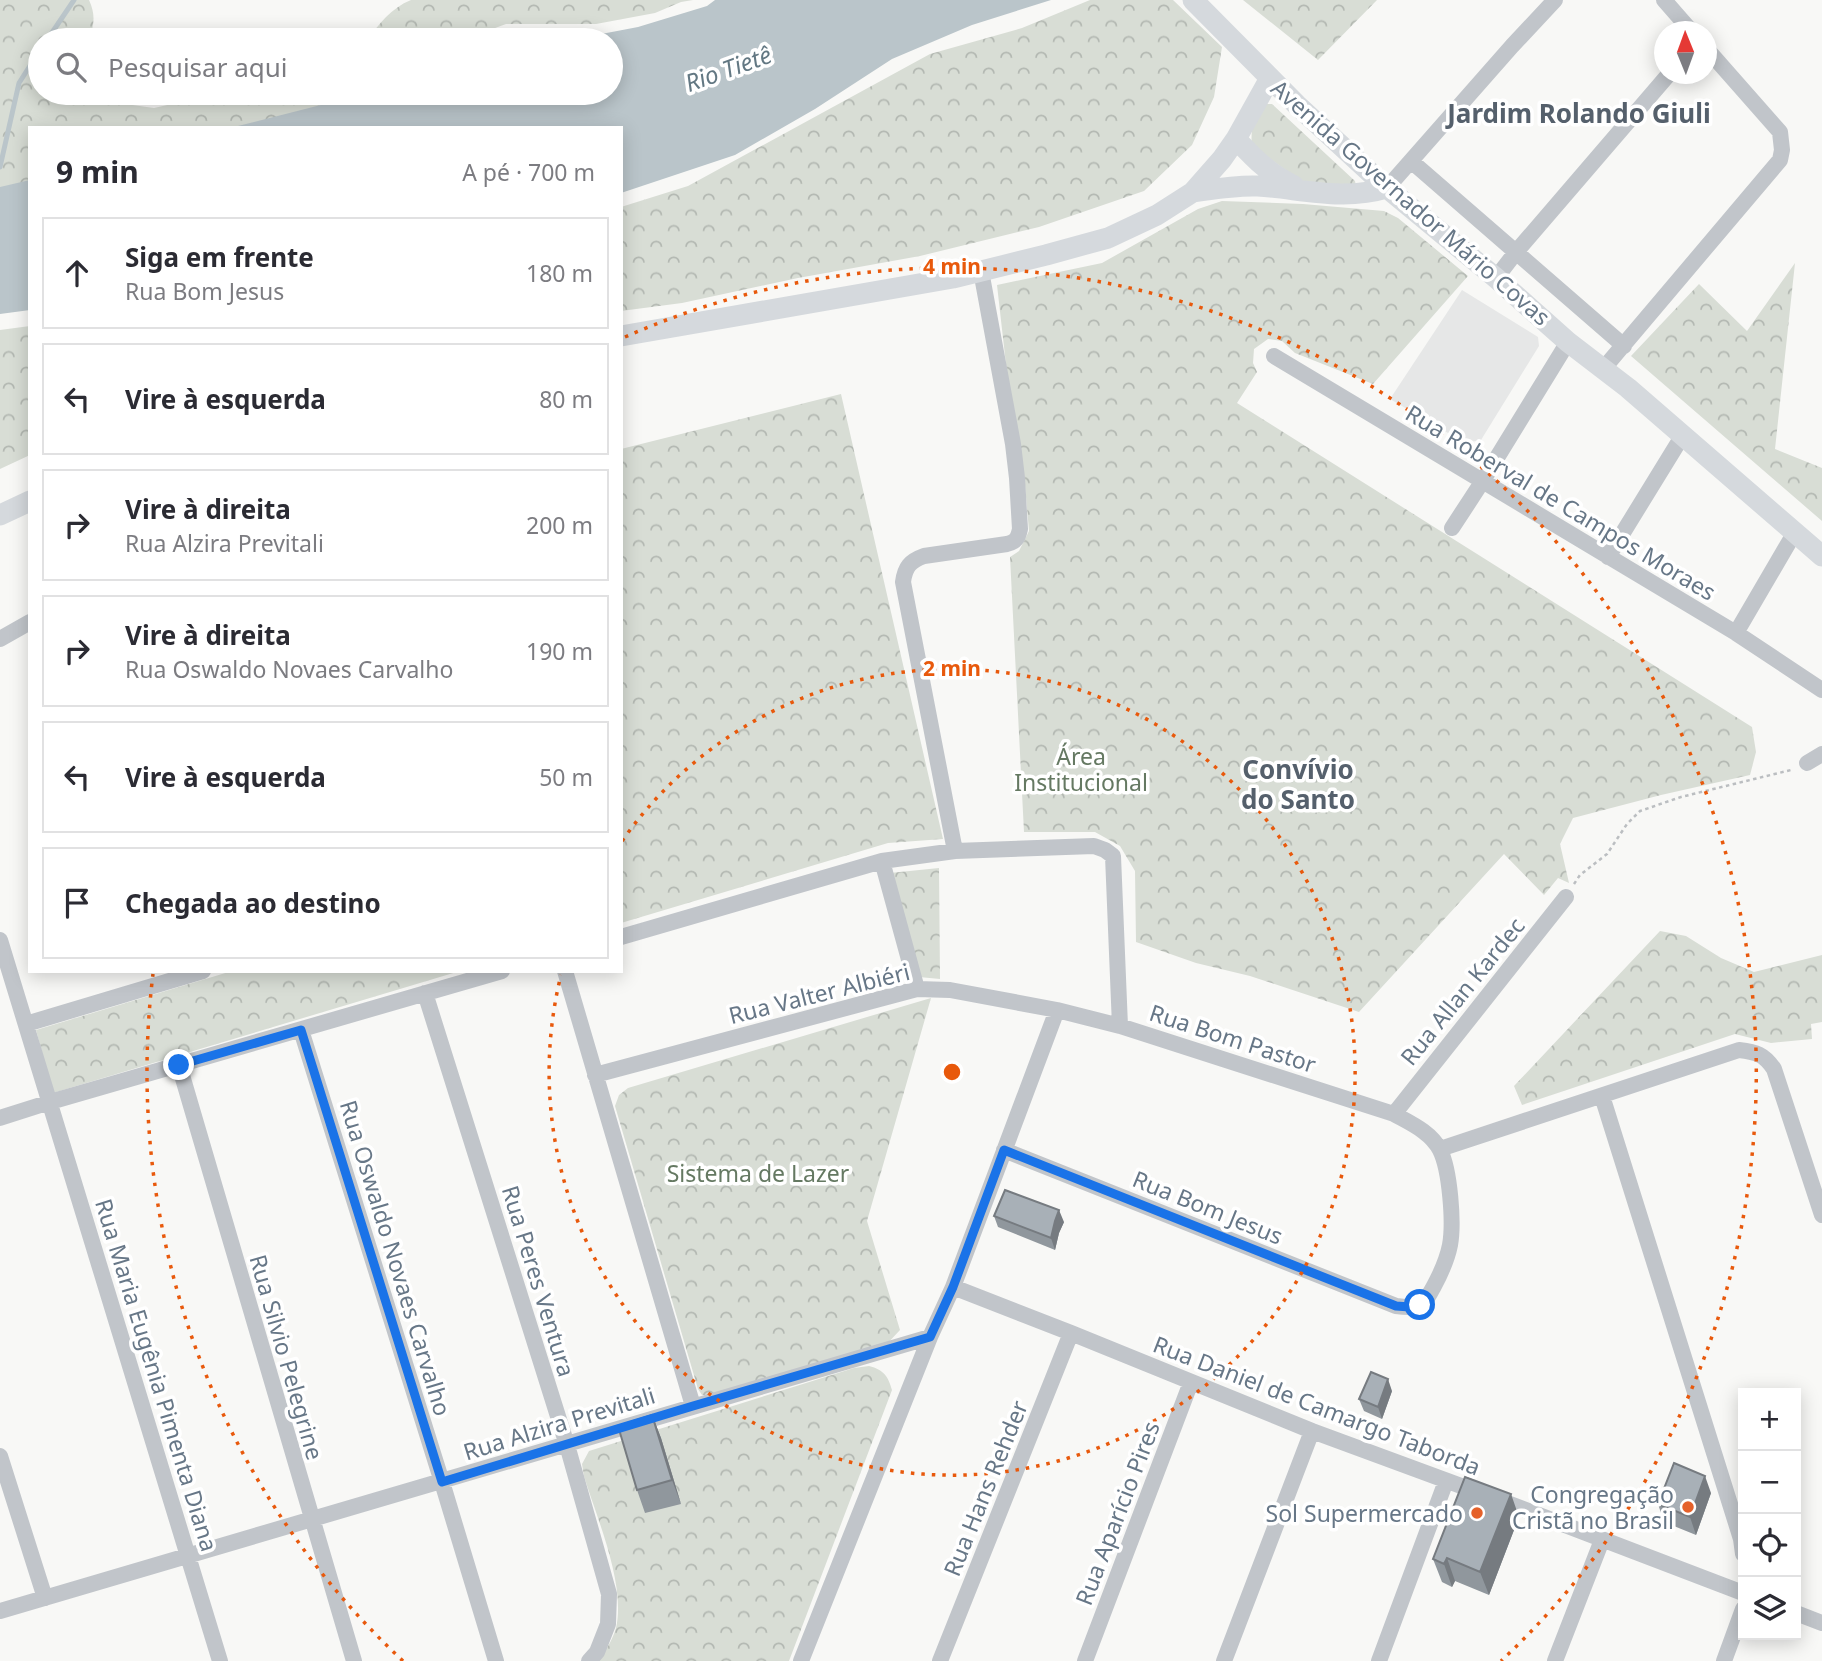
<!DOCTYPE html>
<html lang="pt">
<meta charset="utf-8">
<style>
:root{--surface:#fff;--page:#f2f2f3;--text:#2b2b33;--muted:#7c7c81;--line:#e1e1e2}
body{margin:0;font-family:"Noto Sans",sans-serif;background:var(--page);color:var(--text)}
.controls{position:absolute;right:21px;bottom:21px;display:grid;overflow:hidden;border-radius:0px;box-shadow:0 4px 18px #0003}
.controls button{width:63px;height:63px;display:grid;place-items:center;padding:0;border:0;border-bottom:2px solid var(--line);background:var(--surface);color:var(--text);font:35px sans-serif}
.compass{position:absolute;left:1654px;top:21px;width:63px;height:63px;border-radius:50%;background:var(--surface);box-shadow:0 4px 18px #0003;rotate:359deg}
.stop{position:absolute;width:21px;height:21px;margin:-16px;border:5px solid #1a73e8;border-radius:50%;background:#fff}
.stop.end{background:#1a73e8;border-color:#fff;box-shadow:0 2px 7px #0008}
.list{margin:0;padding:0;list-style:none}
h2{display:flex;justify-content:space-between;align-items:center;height:91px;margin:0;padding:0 28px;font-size:30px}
h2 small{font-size:23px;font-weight:400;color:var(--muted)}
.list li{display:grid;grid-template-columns:46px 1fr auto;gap:21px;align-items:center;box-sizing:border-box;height:112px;margin:0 14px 14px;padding:0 14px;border:2px solid var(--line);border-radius:0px}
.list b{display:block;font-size:26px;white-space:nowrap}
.list p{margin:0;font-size:23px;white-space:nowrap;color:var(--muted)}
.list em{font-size:23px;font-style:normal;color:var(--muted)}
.icon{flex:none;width:38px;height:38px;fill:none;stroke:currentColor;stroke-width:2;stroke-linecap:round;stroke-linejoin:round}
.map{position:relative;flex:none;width:1822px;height:1661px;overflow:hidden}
.search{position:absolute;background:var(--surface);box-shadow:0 4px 18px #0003;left:28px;top:28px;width:595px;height:77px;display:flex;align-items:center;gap:18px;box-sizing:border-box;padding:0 24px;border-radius:38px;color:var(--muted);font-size:26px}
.panel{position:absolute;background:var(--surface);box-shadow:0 4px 18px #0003;left:28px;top:126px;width:595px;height:847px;border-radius:0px}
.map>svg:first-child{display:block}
</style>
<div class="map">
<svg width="1822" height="1661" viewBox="0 0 1822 1661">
<defs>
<pattern id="forest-crowns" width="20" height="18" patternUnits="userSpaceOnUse" patternTransform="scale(1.75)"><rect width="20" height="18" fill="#d8ddd5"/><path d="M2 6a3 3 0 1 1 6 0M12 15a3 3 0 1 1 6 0" fill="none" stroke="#b3b8b2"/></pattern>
</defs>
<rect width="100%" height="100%" fill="#f8f8f6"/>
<path fill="#e6e7e7" d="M1462 290 1538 337 1539 346 1481 440 1465 443 1390 399Z"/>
<path fill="url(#forest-crowns)" d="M0 0H89C96 15 94 25 89 40H40V93H87L118 103 154 108 221 93H379L348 128H30V188L0 215Z
M411 0H693L681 2 655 13 596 24H506L479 34 471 40H367C379 24 391 8 411 0Z
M1090 0H1173L1222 47 1214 97 1192 145 1144 191 1039 227 920 256 798 278 682 303 621 311V207L688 186 930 54 1022 28Z
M1243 0H1377L1318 60Z
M1264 104H1272L1355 181 1356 186 1301 181 1252 146C1250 131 1254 115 1264 104Z
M1222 201 1303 204 1384 211 1398 218 1468 276 1373 384 1295 353 1282 341 1268 339 1254 349 1253 363 1257 372 1237 403 1752 727 1756 752 1750 775 1661 795 1573 818 1560 844 1569 883 1558 878 1544 895 1504 854 1359 1012 1250 976 1196 963 1136 942 1135 871 1120 846 1095 832H1024L1010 557 1019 551 1029 531 1024 474 1009 391 997 285 1102 263 1198 209Z
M1795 263 1775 449 1822 468V521L1631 356 1699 284 1747 331Z
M30 326V455L0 469V330Z
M841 394 943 839 888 843 621 923V449Z
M939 868 940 979 919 977 890 873Z
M1660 931 1686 936 1721 958 1754 972 1822 955V1022L1811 1024 1812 1039 1771 1043 1735 1034 1522 1105 1514 1086Z
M232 971H460L53 1093 36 1030Z
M931 998 867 1221 900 1330 886 1345 708 1395H702L698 1389 615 1106 619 1095 628 1088Z
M869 1366C884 1370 888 1376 892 1390L789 1661H598C605 1652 613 1639 616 1628 626 1584 597 1519 584 1476L582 1464 589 1451 854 1368Z"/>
<path fill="#bac5ca" d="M715 0H1051L972 25 892 59 815 109 735 155 621 193V128H230L368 93H611V40H570L638 27 707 6Z
M30 180V310L0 314V187Z"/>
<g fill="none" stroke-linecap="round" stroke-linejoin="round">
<path stroke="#bac5ca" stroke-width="5" d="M47 40 74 0
M0 167 19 83 40 50"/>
<path stroke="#bbbec1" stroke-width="2.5" stroke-dasharray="3.5 3.5" stroke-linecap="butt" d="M1574 884 1580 875 1607 854 1627 824 1640 811 1681 797 1791 770"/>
<path stroke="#c1c5ca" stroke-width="16" d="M1664 0 1692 32
M1411 161 1624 346
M1387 188 1512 46 1555 0
M1496 278 1516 252 1669 74
M1274 356 1736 633 1822 690
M1604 368 1780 160 1782 150 1780 132 1706 48
M1452 528 1482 482 1568 342
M1608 557 1683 435
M1736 633 1795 532
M0 639 30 622
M1807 763 1822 754
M955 851 903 582C905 567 910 561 924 556L1007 544C1016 542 1018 538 1020 529L1017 478 1013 444 981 271
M882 861 917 989
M621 937 882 861 955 851 1094 846 1105 850 1113 856 1120 1026
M0 940 220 1661
M565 971 693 1406
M425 993 567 1445 609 1594 608 1624 597 1652 589 1661
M26 1024 203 971
M301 1030 442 1482 496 1661
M179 1065 354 1661
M595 1075 917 989 950 990 1057 1010 1120 1026 1394 1114C1410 1123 1431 1132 1440 1150 1450 1170 1454 1223 1450 1245 1447 1260 1441 1273 1434 1286 1430 1293 1426 1303 1418 1306 1411 1308 1403 1307 1396 1306L1004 1150
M1602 1096 1741 1539 1743 1554
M1394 1114 1566 897
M0 1118 50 1102 502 971
M1440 1149 1739 1050C1756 1052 1764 1054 1774 1069L1822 1215
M953 1287 1071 1333 1312 1431 1510 1504 1743 1593
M0 1456 45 1598
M0 1611 930 1337
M1796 1613 1822 1623
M801 1661 930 1337 953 1287 1057 1010
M940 1661 1071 1333
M1085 1661 1191 1382
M1224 1661 1312 1431
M1379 1661 1446 1481
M1555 1661 1602 1540
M1724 1661 1743 1609"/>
<path stroke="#d5d9dd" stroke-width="21" d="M1193 0 1297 105 1387 188 1496 278 1568 342 1628 388 1822 556
M1236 139C1256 160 1268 173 1294 186
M1193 192C1214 189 1236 185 1258 186 1302 189 1343 201 1387 188
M621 336 953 278 1046 255 1108 238 1157 215 1193 192 1222 159 1236 139 1270 78
M0 515 30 501"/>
</g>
<path fill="#90979d" d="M994 1216 1064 1222 1059 1233 1055 1250 998 1227Z
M1392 1391 1382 1419 1364 1411 1359 1399Z
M652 1415 661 1438 681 1504 645 1513 637 1490Z
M1711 1493 1696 1535 1664 1522 1658 1504Z
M1519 1517 1489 1595 1455 1581 1452 1587 1442 1582 1433 1559Z"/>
<path fill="#767b80" d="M1059 1210 1064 1222 1059 1233 1055 1250 1051 1238 1055 1221Z
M1388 1379 1392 1391 1382 1419 1378 1407Z
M652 1415 661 1438 681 1504 672 1480Z
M1705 1476 1711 1493 1696 1535 1690 1517Z
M1511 1494 1519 1517 1489 1595 1480 1572Z
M1447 1558 1455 1581 1452 1587 1444 1564Z"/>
<path fill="#a8b0b7" stroke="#767b80" stroke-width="2" d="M1005 1190 1059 1210 1055 1221 1051 1238 994 1216Z
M1371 1372 1388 1379 1378 1407 1359 1399Z
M652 1415 672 1480 637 1490 618 1426Z
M1674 1463 1705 1476 1690 1517 1658 1504Z
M1465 1477 1511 1494 1480 1572 1447 1558 1444 1564 1433 1559Z"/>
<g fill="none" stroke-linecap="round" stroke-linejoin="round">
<path stroke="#1a73e8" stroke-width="9" d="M179 1065 301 1030 442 1482 693 1406 930 1337 953 1287 1004 1150 1396 1306 1410 1307 1420 1305"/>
</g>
<g fill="none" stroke="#e8590c" stroke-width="3.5" stroke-dasharray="3.5 7">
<path d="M622 841A403 403 0 1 1 561 975"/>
<path d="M403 1661A805 805 0 0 1 153 974M625 337A805 805 0 0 1 1501 1661"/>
</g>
<g fill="#e5612a" stroke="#fff" stroke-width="2.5">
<circle cx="1688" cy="1507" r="7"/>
<circle cx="1477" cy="1513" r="7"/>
</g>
<g text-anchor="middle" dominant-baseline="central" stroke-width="7" stroke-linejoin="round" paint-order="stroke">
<g font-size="23" fill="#677787" stroke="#fff">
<text transform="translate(1411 202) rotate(41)">Avenida Governador Mário Covas</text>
<text transform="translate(1561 502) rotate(31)">Rua Roberval de Campos Moraes</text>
<text transform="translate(1462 991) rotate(-51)">Rua Allan Kardec</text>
<text transform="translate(819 993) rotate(-14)">Rua Valter Albiéri</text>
<text transform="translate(1233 1038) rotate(18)">Rua Bom Pastor</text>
<text transform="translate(1208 1207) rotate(22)">Rua Bom Jesus</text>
<text transform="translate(396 1258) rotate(73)">Rua Oswaldo Novaes Carvalho</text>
<text transform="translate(539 1281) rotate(73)">Rua Peres Ventura</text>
<text transform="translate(287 1357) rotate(74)">Rua Silvio Pelegrine</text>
<text transform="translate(157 1375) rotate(73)">Rua Maria Eugênia Pimenta Diana</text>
<text transform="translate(1317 1405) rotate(21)">Rua Daniel de Camargo Taborda</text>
<text transform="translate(559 1423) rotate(-17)">Rua Alzira Previtali</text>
<text transform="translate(985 1488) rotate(-68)">Rua Hans Rehder</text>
<text transform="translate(1117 1513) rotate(-69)">Rua Aparício Pires</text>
</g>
<g font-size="23" fill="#657962" stroke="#fff">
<text x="1081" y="756">Área<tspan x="1081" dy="26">Institucional</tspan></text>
<text x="758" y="1173">Sistema de Lazer</text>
</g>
<g font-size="23" fill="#677787" stroke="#fff" text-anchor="end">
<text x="1674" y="1494">Congregação<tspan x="1674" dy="26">Cristã no Brasil</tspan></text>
<text x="1463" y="1513">Sol Supermercado</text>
</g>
<g font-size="24" font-style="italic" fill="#637883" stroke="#fff">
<text transform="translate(728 68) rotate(-20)">Rio Tietê</text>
</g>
<g font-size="26" font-weight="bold" fill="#55606c" stroke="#fff">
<text x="1579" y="113">Jardim Rolando Giuli</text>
<text x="1298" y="769">Convívio<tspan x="1298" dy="30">do Santo</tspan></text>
</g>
</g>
<circle cx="952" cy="1072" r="10" fill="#e8590c" stroke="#fff" stroke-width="3.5"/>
<g font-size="21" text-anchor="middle" font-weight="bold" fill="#e8590c" stroke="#fff" stroke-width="7" stroke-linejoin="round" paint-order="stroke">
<text x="952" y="274">4 min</text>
<text x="952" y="676">2 min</text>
</g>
</svg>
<div class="controls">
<button>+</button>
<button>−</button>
<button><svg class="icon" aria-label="locate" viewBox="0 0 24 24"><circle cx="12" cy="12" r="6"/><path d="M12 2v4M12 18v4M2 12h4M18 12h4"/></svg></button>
<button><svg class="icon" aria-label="layers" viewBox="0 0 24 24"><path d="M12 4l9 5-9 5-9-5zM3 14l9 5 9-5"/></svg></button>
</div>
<svg class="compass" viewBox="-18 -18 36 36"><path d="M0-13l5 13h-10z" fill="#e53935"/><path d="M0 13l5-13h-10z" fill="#7c7c81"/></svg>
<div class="stop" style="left:1420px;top:1305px"></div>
<div class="stop end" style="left:179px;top:1065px"></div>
<div class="search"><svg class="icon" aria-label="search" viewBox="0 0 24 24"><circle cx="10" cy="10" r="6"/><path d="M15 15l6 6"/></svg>Pesquisar aqui</div>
<section class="panel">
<h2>9 min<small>A pé · 700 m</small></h2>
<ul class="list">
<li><svg class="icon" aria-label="ahead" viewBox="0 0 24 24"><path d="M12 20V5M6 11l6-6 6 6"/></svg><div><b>Siga em frente</b><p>Rua Bom Jesus</p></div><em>180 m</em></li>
<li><svg class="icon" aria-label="left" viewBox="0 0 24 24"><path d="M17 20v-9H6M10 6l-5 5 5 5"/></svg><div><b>Vire à esquerda</b></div><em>80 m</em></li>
<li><svg class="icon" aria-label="right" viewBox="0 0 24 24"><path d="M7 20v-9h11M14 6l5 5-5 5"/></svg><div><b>Vire à direita</b><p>Rua Alzira Previtali</p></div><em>200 m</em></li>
<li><svg class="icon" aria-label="right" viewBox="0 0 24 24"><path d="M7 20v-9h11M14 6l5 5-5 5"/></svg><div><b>Vire à direita</b><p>Rua Oswaldo Novaes Carvalho</p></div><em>190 m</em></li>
<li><svg class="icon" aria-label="left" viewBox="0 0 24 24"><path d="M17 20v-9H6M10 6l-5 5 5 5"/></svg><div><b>Vire à esquerda</b></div><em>50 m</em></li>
<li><svg class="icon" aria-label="arrive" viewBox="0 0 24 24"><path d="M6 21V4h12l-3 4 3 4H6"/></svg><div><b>Chegada ao destino</b></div></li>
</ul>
</section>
</div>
